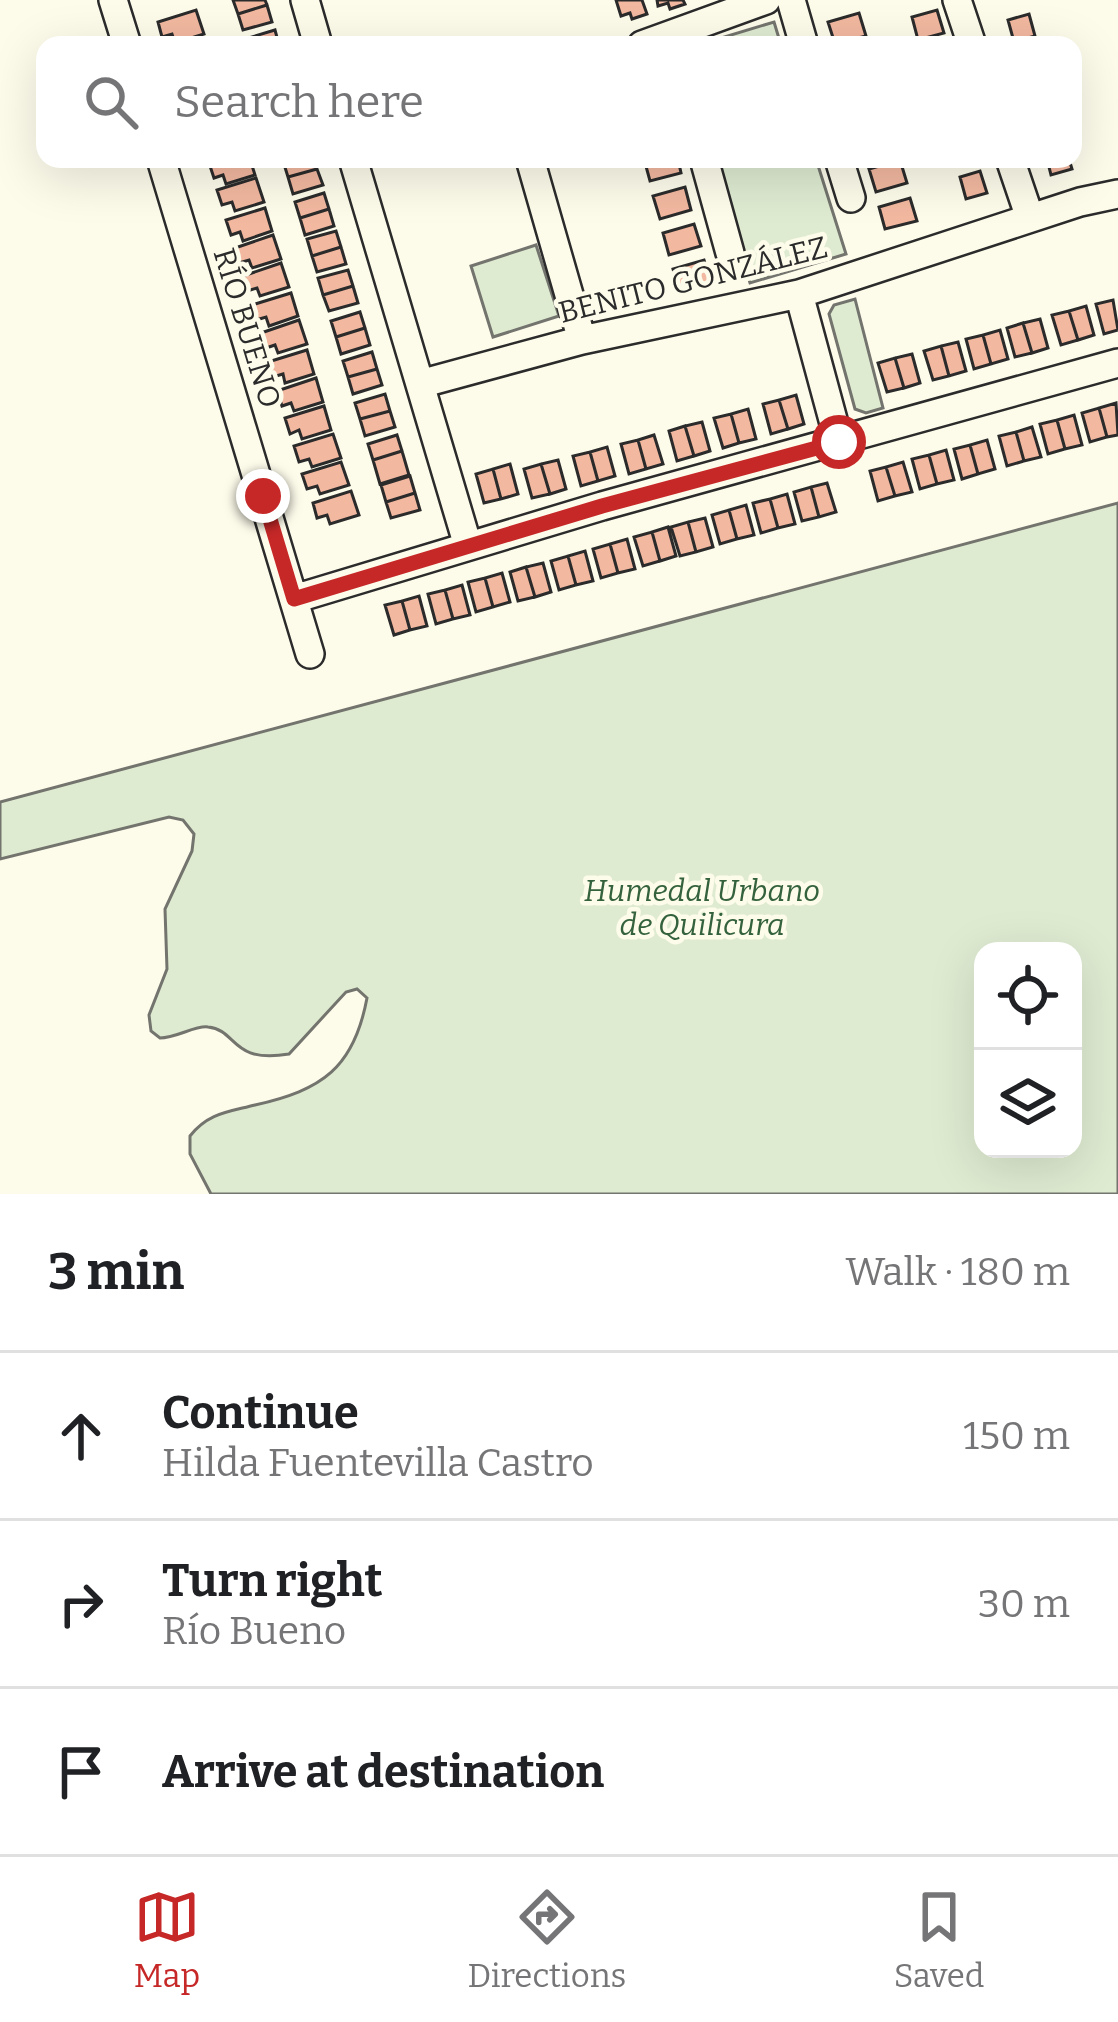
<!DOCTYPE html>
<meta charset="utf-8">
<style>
:root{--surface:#fff;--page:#f2f2f2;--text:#202124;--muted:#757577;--line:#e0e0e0;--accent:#c62828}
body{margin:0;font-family:Bitter,serif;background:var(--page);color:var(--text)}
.controls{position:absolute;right:36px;bottom:36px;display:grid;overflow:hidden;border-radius:24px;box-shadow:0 12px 48px #0002}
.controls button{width:108px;height:108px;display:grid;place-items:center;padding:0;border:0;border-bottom:3px solid var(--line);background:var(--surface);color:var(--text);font:60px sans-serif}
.stop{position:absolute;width:36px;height:36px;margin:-27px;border:9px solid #c62828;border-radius:50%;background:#fff}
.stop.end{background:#c62828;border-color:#fff;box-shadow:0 3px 12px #0008}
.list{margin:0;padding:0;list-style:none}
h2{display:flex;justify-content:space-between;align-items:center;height:156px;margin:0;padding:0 48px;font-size:51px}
h2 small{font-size:39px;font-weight:400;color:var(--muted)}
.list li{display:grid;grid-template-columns:78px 1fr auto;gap:36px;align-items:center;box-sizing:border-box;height:168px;padding:0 48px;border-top:3px solid var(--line)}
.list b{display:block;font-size:45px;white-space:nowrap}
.list p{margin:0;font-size:39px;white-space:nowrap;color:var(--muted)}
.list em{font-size:39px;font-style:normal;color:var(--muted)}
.icon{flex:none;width:66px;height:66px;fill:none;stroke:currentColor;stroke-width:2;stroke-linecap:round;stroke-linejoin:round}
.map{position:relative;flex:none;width:1118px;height:1194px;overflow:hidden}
.search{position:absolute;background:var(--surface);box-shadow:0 12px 48px #0002;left:36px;right:36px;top:36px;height:132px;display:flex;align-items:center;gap:30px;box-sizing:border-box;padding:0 42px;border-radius:24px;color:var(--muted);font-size:45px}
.sheet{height:660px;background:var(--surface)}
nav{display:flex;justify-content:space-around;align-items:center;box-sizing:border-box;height:168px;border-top:3px solid var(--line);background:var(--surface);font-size:33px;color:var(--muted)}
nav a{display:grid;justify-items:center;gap:6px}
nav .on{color:var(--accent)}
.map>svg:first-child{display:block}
</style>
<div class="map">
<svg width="1118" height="1194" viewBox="0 0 1118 1194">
<rect width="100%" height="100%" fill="#fdfbea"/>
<path fill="#deebd1" stroke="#74746e" stroke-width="3" fill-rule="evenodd" d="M774 22 781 45H698Z
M712 159H816L846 254 750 283Z
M536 245 559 316 493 337 471 266Z
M855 299 883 408 866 413 855 409 829 314 834 305Z
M1118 503V1194H211L190 1154V1136C208 1113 228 1112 255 1105 322 1090 354 1068 367 998L357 989 346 992 289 1054C230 1064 238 1030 208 1027 196 1025 176 1038 160 1038L151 1031 149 1015 167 969 165 909 192 851 194 834 183 820 169 817 0 859V802ZM983 951H1073V1149H983Z"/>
<path fill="#f2b8a0" stroke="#2b2b2b" stroke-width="3" d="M233 0H265L267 5 238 14Z
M616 0H642L647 14 632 19 630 13 621 16Z
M657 0H683L685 4 670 9 668 3 658 6Z
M267 5 272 22 243 30 238 14Z
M196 10 204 34 175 43 172 34 162 37 158 22Z
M937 10 944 33 918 40 912 17Z
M859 13 866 36 835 44 828 22Z
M1029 14 1035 36 1014 42 1008 20Z
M275 30 279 45H247L245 39Z
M223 159H250L255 175 226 184 223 175 214 178 209 163Z
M289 159H314L317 169 288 177 283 161Z
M644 159H678L681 173 650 181Z
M1047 159H1069L1072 169 1051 175Z
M900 160 907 183 876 192 869 169Z
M317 169 323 185 293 194 288 177Z
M980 171 987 193 966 199 960 177Z
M256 178 264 202 235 211 232 202 222 205 217 190Z
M685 187 691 210 660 219 653 196Z
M324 193 329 209 300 218 295 202Z
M910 198 917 221 885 229 879 207Z
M265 208 272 231 243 241 240 232 231 235 226 220Z
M329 209 334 226 305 235 300 218Z
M694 224 701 246 669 255 663 233Z
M336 231 341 247 312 256 307 239Z
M273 235 281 259 252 268 249 260 239 263 235 248Z
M341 247 346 264 317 272 312 256Z
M704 260 711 283 679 292 673 269Z
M281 263 289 287 260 296 257 288 247 291 243 276Z
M348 270 353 286 323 295 318 278Z
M353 286 358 303 329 311 323 295Z
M291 293 298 316 269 326 266 317 256 320 252 305Z
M1113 300 1118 330 1104 334 1096 304Z
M1086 306 1094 335 1078 340 1069 311Z
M1069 311 1078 340 1061 345 1052 315Z
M360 312 365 328 336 337 331 321Z
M1040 319 1048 348 1032 353 1023 323Z
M299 320 307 344 278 353 275 345 266 348 261 333Z
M1023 323 1032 353 1015 357 1007 328Z
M365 328 370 345 341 354 336 337Z
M1000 330 1008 359 991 364 983 335Z
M983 335 991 364 974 369 966 339Z
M958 342 966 371 949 376 941 346Z
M941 346 949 376 933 380 924 351Z
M307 350 314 374 285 383 283 374 273 377 268 362Z
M372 352 377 369 348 377 343 361Z
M912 354 920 383 904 388 895 358Z
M895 358 904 388 887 392 878 363Z
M377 369 382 385 353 394 348 377Z
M316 378 323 402 294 411 291 403 282 406 277 391Z
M385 394 390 411 360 419 355 403Z
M796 395 804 424 788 429 779 400Z
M779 400 788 429 771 434 763 404Z
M1116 403 1118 435 1107 437 1099 408Z
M324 406 331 430 302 439 299 430 290 434 285 418Z
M1099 408 1107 437 1090 442 1082 413Z
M748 409 756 439 739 443 731 414Z
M390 411 395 427 365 436 360 419Z
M731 414 739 443 723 448 714 418Z
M1074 415 1082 445 1065 449 1057 420Z
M1057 420 1065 449 1048 454 1040 424Z
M702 422 710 451 694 456 685 426Z
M685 426 694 456 677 461 669 431Z
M1032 427 1041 457 1024 461 1016 432Z
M1016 432 1024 461 1007 466 999 436Z
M333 434 341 458 312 467 309 459 299 462 294 446Z
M397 435 402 451 373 460 368 444Z
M654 435 663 464 646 469 638 440Z
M638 440 646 469 629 474 621 444Z
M987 440 995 469 978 474 970 445Z
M970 445 978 474 962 479 954 449Z
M607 447 615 476 598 481 590 452Z
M946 450 954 480 937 484 929 455Z
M402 451 409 475 380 484 373 460Z
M590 452 598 481 581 486 573 456Z
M929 455 937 484 920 489 912 459Z
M558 460 566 489 550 494 541 464Z
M341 462 349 485 320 494 317 486 307 489 302 474Z
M903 462 912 492 895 496 886 467Z
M510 464 518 494 501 499 493 469Z
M541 464 550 494 532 498 524 469Z
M886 467 895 496 878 501 870 471Z
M493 469 501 499 484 503 476 474Z
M410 476 415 493 386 502 381 485Z
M827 483 836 512 819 517 811 487Z
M811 487 819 517 802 521 794 492Z
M351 491 359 515 330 524 327 515 317 518 313 503Z
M415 493 420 510 391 518 386 502Z
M787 494 795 524 778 528 770 499Z
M770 499 778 528 761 533 753 503Z
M746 505 754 535 737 539 729 510Z
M729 510 737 539 720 544 712 515Z
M705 518 713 547 696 552 688 522Z
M688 522 696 552 680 556 671 527Z
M668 527 676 556 660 561 652 532Z
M652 532 660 561 643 566 634 537Z
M627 539 635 569 618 573 610 544Z
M610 544 618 573 601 578 593 549Z
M585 551 593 581 576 585 568 556Z
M568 556 576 585 559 590 551 561Z
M543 563 551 592 535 597 526 567Z
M526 567 535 597 518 601 510 572Z
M502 573 510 602 493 607 485 578Z
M485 578 493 607 476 612 468 582Z
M462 585 470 615 453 619 445 590Z
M445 590 453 619 436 624 428 594Z
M419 596 427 626 410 630 402 601Z
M402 601 410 630 394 635 385 605Z"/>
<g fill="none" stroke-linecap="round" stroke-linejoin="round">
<g stroke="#2b2b2b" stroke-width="32">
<path id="minor" d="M113 0 127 45
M305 0 318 45
M791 0 804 45
M957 0 972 45
M642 45 766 0
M161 159 310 654
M353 159 468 546
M530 159 582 340
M704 159 730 253
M839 159 851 198
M1010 159 1030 218
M799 294 839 442
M420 384 582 340 799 294 1080 202 1118 194
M294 599 602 506 1118 363"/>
</g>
<use href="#minor" stroke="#fdfbea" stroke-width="27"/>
</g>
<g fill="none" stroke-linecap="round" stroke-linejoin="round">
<path stroke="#c62828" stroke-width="15" d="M263 496 294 599 602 506 839 442"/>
</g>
<g text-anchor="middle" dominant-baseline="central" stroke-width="9" stroke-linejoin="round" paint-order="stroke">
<g font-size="30" fill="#2b2b2b" stroke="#fdfbea">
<text transform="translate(693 280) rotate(-14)">BENITO GONZÁLEZ</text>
<text transform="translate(247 328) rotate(73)">RÍO BUENO</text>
</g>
<g font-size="30" font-style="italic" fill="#34623c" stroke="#fdfbea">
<text x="702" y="891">Humedal Urbano<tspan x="702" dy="34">de Quilicura</tspan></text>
</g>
</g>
</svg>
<div class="controls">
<button><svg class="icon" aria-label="locate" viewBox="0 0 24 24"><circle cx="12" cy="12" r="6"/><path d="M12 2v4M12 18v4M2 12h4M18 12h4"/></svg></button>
<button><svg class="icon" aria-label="layers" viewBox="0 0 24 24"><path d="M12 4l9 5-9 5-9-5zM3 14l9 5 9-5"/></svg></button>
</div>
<div class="stop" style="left:839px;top:442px"></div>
<div class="stop end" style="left:263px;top:496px"></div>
<div class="search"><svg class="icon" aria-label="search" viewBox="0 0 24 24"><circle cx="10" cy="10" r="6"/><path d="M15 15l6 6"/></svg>Search here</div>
</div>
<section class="sheet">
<h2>3 min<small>Walk · 180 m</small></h2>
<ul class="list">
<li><svg class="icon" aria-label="ahead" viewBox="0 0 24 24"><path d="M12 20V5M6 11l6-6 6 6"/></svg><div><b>Continue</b><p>Hilda Fuentevilla Castro</p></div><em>150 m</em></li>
<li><svg class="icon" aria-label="right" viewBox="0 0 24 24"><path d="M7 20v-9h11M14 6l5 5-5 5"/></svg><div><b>Turn right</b><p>Río Bueno</p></div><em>30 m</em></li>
<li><svg class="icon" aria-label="arrive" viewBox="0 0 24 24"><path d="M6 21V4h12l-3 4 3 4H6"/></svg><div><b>Arrive at destination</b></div></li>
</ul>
</section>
<nav>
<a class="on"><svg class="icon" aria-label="map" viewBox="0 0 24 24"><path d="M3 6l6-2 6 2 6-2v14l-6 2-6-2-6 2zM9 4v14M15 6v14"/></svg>Map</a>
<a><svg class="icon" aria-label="directions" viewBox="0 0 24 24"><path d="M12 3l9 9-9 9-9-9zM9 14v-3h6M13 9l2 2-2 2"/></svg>Directions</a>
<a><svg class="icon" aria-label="saved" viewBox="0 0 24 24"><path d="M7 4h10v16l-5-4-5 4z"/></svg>Saved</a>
</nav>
